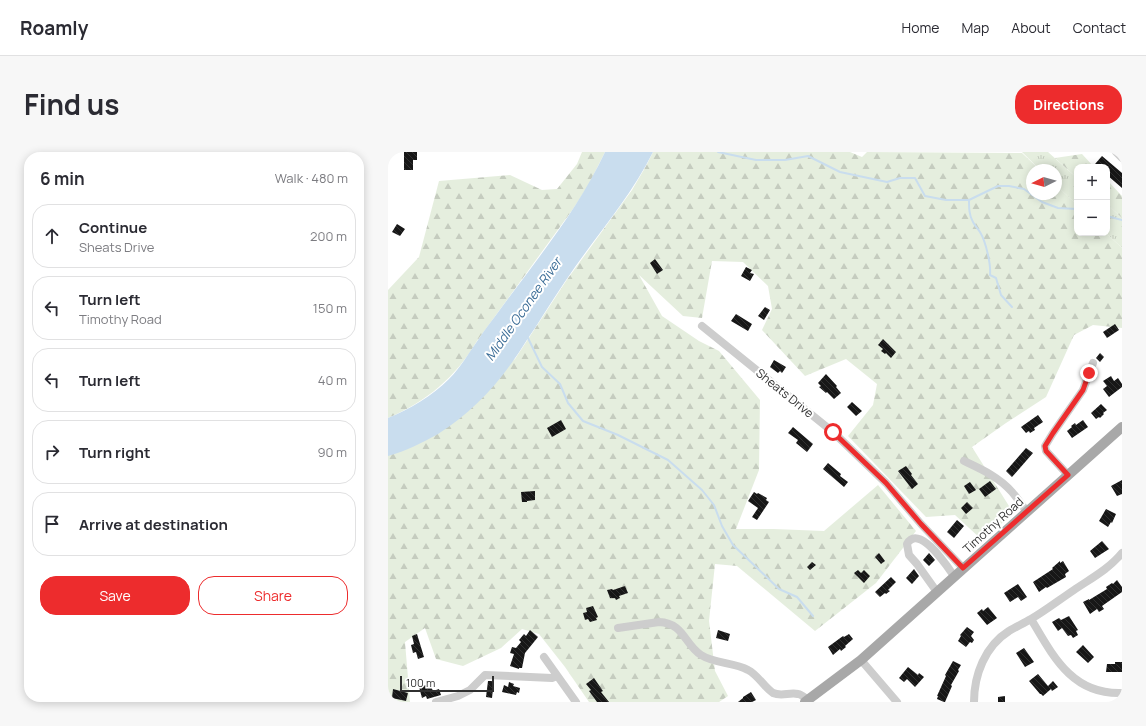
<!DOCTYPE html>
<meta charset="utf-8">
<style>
:root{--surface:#fff;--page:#f7f7f7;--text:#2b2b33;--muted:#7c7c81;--line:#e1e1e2;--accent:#ed2c2d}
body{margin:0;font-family:Manrope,sans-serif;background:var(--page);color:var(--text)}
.controls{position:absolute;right:12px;top:12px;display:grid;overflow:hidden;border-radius:8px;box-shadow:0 2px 10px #0003}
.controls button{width:36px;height:36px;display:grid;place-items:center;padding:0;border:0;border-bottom:1px solid var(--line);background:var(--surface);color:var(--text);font:20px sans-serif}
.compass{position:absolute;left:638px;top:12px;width:36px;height:36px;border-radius:50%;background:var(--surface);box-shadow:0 2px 10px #0003;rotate:265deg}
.scale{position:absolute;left:12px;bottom:10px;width:94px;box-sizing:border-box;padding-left:4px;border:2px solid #303030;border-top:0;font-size:11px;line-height:14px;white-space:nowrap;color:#303030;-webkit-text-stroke:3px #fff;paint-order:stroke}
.stop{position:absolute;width:12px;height:12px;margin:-9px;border:3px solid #ed2c2d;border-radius:50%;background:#fff}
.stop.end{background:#ed2c2d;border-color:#fff;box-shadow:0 1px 4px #0008}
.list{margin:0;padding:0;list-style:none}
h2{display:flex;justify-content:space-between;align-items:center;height:52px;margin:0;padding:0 16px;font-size:17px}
h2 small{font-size:13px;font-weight:400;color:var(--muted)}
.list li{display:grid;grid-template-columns:26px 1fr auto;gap:12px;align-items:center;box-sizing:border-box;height:64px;margin:0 8px 8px;padding:0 8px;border:1px solid var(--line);border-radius:16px}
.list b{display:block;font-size:15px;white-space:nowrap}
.list p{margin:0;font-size:13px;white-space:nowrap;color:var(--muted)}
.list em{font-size:13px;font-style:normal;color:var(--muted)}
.actions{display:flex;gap:8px;padding:12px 16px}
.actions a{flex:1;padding:9px 0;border:1px solid var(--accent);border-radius:16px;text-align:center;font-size:14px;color:var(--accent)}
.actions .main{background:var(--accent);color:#fff}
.icon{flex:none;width:22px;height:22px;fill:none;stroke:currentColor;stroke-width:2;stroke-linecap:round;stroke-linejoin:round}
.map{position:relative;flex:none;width:734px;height:550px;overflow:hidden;border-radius:16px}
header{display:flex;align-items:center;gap:24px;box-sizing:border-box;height:56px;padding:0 20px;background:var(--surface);border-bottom:1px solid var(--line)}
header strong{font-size:19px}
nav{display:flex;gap:22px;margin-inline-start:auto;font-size:14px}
.intro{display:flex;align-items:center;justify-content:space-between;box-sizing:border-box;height:96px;padding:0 24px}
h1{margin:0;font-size:28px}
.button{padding:10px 18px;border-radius:16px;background:var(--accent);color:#fff;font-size:14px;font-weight:700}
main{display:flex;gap:24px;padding:0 24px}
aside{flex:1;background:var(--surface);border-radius:16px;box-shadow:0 2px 10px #0003}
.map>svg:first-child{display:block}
</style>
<header>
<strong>Roamly</strong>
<nav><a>Home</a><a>Map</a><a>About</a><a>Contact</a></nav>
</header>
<div class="intro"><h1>Find us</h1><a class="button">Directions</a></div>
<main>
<aside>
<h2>6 min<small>Walk · 480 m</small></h2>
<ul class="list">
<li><svg class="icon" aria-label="ahead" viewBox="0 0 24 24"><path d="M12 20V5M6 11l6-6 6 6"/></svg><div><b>Continue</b><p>Sheats Drive</p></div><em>200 m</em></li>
<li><svg class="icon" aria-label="left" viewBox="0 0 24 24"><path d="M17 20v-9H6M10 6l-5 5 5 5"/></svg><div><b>Turn left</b><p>Timothy Road</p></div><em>150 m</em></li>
<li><svg class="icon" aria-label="left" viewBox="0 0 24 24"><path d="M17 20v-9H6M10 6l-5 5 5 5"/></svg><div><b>Turn left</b></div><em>40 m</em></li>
<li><svg class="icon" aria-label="right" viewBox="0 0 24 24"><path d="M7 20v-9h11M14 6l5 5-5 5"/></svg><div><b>Turn right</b></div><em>90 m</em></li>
<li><svg class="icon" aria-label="arrive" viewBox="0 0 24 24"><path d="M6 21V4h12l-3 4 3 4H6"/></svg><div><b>Arrive at destination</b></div></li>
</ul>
<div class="actions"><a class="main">Save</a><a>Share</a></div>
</aside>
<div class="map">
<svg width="734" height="550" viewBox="0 0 734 550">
<defs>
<pattern id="grass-tufts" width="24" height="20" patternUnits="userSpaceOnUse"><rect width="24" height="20" fill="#e5eede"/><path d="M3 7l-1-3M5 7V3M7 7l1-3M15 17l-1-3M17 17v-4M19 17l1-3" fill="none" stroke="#c5ccbf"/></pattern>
<pattern id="forest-firs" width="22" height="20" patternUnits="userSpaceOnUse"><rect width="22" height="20" fill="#e5eede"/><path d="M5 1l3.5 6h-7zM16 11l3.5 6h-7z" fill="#c5ccbf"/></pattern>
<pattern id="building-back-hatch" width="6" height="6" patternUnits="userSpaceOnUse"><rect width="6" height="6" fill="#171717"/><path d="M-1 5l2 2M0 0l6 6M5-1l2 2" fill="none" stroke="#303030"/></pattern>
</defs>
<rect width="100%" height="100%" fill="#fff"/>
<path fill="url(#grass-tufts)" d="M634 0H660L689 26V53L668 33V18H652Z
M719 52 734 66V96L718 81Z"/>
<path fill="url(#forest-firs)" d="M194 0H217L200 34 185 57 89 189C68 225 38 250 0 266V138L31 105 51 29 122 23 154 38 169 37 189 12Z
M265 0H462L474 5 479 0 634 1 652 18H644V42H668V33L689 53V81H718L734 96V176L705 173 686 183 658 245 618 271 584 295 626 362 593 387 567 363 538 365 460 284 485 253 489 232 458 207 417 224 374 178 384 157 380 134 355 110 324 109 314 166 295 164 251 123 274 164 311 189 331 199 372 248 371 318 348 377H386L436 379 490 333 528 379 488 431 427 479 349 414 327 412 321 469 327 519 340 544 331 550H201L177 515 151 482 134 477 113 496 75 514 48 507 37 476 17 490 22 550H0V303L127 207 178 129 244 38 258 14Z
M694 2 706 15H689V26L667 6Z
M719 28 734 44V66L719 52Z"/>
<path fill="#c9ddee" d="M217 0H265C244 42 214 77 187 115 173 135 160 155 147 176 139 187 133 198 125 209 105 238 80 263 50 282 34 291 18 299 0 304V266C22 257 44 244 61 227 73 215 80 202 90 188 96 178 104 169 111 159 149 107 190 58 217 0Z"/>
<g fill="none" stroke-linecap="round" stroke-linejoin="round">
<path stroke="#c9ddee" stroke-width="2" d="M330 0 368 8H397L420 4 452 20 499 30 512 26H527L537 44 558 48H581L610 34H621L636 37 654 50 670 56 689 57
M581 48C581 56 581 63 585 70 587 74 590 77 592 80 598 90 603 112 602 123L608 126 613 143 624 155
M719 64 734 68
M139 184 154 215 172 232 180 251 195 269 230 283 280 308 314 338 326 353 334 374 345 393 391 437 409 445 425 464"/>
</g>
<path fill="url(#building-back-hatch)" d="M16 0H29V8H25V18H16Z
M714 4 734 21V36L719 23V15H710L707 12Z
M9 72 17 77 12 84 4 80Z
M267 107 275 118 269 122 262 111Z
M358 115 364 118 362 121 366 122 362 129 353 124Z
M377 155 382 158 376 168 370 164Z
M348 162 364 172 360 179 343 169Z
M727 172 731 178 719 186 715 180Z
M495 187 508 200 503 206 498 201 497 202 493 199 495 197 490 193Z
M712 201 716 205 712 210 708 206Z
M386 208 398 215 394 221 392 219 390 221 382 215Z
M438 222 449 234 448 235 453 241 446 247 439 240 438 241 431 235 433 234 430 231Z
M723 224 726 229 730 226 734 232V235L721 245 715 237 719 234 715 229Z
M464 250 474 259 468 264 459 255Z
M713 252 719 258 715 261 716 262 712 266 711 265 708 267 703 261Z
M650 263 655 270 646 276 647 278 642 281 641 279 638 281 633 275Z
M173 268 178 277 164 285 159 276Z
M695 268 700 275 684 286 679 279 684 275 683 274 687 271 688 273Z
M405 275 425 292 419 300 408 291 410 288 400 281Z
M638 296 645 301 624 325 618 319Z
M440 311 453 322 452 324 460 330 456 335 435 317Z
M518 314 524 322 523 323 530 332 524 337 510 319Z
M734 328V342L729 344 723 334Z
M602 329 608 337 597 345 591 337Z
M582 330 588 338 581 342 576 334Z
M147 339V348L139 349V350H134L133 340Z
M366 340 369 342 370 341 379 346 378 348 381 350 369 368 364 365 370 356 360 349Z
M579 350 585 356 578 362 573 356Z
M718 357 728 362 724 371 723 370 720 375 711 369Z
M569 368 576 374 566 386 559 380Z
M714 389 721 397 707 406 702 399Z
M491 401 497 409 493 412 487 405Z
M541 401 547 408 541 414 535 408Z
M672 409V411L675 409 681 419 677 422 678 425 659 436 658 435 651 440 645 430 665 417 664 416Z
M424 410 428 413 422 418 419 415Z
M526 417 531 424 524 432 518 426Z
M470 418 473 421 476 418 482 424 476 431 466 421Z
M503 425 508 430 500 438 502 439 498 442 497 441 492 445 487 440Z
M729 428 734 435V440L714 454 716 457 711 460 709 457 702 462 695 450 701 447V448L719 437 718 435 724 431 725 432Z
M630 432 639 445 633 449 630 445 622 450 616 441Z
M237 434 240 441 231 444 232 446 228 448 227 446H222L219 438 224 437 225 438Z
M205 454 210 465 208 466 209 468 202 470 200 467 197 468 195 461 199 460 198 456Z
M600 455 609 466 599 473 589 461 594 457 595 459Z
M681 464 690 478 688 479 690 483 685 486 683 483 680 484 674 476 670 479 664 470 671 466 673 468Z
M579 475 586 480 583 484 586 488 584 491 582 490 578 495 570 489 573 484 572 483Z
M142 478 150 485 137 501 134 516H131V517L122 514 126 502 122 501 124 495 128 496 133 490 131 488 136 482 138 484Z
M330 478 342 482 340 489 328 486Z
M29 482 36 505 30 507 28 500 25 501 23 493 26 492 24 484Z
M461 482 465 487 457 494 458 495 453 499 452 497 445 503 440 495 455 484 456 485Z
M695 493 706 505 700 511 688 500Z
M636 496 646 510 637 515 628 501Z
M565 509 573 513 570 518 571 519 563 533 564 534 557 550H556L549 547 550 544H549L558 524 557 523Z
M727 510H734V520H718L719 512H727Z
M520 515 530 523 531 521 536 525 527 535 519 527 516 530 511 526Z
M650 522 660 534 665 529 670 535 664 539 663 537 655 544 653 542H652L641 529Z
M206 526 215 539 213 540 221 550H209L201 539 203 538 198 532Z
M100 529H106L104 546 98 545Z
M121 530 126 532 125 534 132 536 131 541 129 540 128 543 114 540 116 533 120 535Z
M42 532 45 539 51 537 53 543 39 547 38 544 34 546 31 535Z
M5 537 20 541 18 549 4 546Z
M363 540 368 548 364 550H350L355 546V545Z
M617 544V550H610V545Z"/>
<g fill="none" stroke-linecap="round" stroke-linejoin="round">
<path stroke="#cdcdcd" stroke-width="8" d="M728 0 734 6
M314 174 445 280 498 331 533 372 575 416
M576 309C593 317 611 325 624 340 629 346 634 353 639 360
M680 323 658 299 657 294 665 281 695 238 705 211
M549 440 529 412 521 403 519 392C531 371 559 414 566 424
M643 467C665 504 684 543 734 541
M230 476 271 470C296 471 296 492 313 503 327 512 346 510 360 518 370 523 376 535 385 541 394 545 401 540 410 542 413 542 417 546 420 548
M156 505 188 550
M473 508 509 550
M48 550 70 544 82 538 97 523 164 526 169 524
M586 550C586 523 597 494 621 479 628 475 636 471 643 467 657 459 671 448 686 438 702 427 721 417 734 401"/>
<path stroke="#a8a8a8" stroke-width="10" d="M417 550 473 508 734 275"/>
</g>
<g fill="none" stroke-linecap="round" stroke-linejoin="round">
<path stroke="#ed2c2d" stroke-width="5" d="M445 280 498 331 533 372 575 416 680 323 658 299 657 294 665 281 695 238 701 221"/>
</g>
<g text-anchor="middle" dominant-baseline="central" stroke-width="4" stroke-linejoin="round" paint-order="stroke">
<g font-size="12" fill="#303030" stroke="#fff">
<text transform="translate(397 241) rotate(39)">Sheats Drive</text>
<text transform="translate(605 373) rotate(-42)">Timothy Road</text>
</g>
<g font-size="13" font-style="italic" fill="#3a6c96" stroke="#fff">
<text transform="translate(135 157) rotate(-55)">Middle Oconee River</text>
</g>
</g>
</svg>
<div class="controls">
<button>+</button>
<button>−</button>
</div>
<svg class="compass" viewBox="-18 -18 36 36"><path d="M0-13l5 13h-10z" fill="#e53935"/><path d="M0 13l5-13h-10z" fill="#7c7c81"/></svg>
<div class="scale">100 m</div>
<div class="stop" style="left:445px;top:280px"></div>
<div class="stop end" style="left:701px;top:221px"></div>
</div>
</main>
